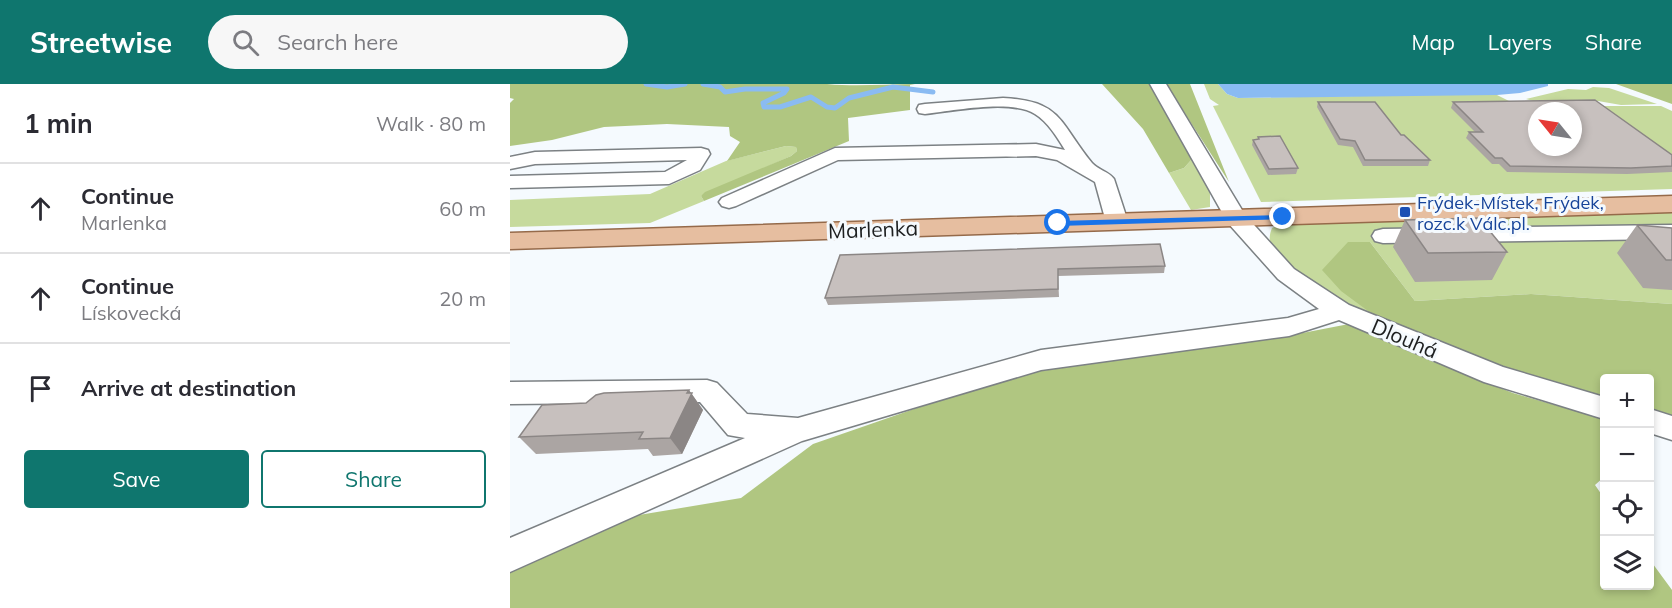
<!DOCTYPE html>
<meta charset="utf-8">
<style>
:root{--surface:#fff;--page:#f7f7f7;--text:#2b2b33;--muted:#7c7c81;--line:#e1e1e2;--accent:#0f766e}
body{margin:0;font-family:Mulish,sans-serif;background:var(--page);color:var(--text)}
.controls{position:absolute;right:18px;bottom:18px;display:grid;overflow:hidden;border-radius:6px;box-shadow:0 3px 9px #0003}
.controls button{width:54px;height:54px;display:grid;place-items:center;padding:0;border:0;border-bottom:2px solid var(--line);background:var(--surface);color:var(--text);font:30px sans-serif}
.compass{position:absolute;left:1018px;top:18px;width:54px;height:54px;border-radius:50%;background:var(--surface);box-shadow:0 3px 9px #0003;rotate:300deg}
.stop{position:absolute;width:18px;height:18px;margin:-14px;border:4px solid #1a73e8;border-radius:50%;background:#fff}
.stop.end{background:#1a73e8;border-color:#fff;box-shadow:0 2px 6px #0008}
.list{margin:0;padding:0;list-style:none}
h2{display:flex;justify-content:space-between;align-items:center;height:78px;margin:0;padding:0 24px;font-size:26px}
h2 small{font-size:20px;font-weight:400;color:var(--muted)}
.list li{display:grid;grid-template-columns:39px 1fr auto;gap:18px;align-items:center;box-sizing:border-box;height:90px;padding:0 24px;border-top:2px solid var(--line)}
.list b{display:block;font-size:22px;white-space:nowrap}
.list p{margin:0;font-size:20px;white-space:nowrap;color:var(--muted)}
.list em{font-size:20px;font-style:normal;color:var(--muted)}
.actions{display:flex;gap:12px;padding:18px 24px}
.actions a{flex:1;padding:14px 0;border:2px solid var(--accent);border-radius:6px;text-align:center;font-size:21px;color:var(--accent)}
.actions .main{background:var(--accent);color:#fff}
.icon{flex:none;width:33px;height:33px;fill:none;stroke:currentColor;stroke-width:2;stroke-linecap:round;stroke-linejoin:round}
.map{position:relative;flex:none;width:1162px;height:524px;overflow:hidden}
header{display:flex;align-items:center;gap:36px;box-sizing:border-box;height:84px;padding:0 30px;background:var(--accent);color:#fff}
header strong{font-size:28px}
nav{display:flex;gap:33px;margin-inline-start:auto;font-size:21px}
.search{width:420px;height:54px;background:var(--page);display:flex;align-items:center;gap:15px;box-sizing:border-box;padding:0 21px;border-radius:33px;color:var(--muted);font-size:22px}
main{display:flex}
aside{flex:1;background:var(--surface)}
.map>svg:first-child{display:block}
</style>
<header>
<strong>Streetwise</strong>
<div class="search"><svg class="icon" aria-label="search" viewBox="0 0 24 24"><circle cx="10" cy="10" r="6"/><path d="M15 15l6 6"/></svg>Search here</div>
<nav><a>Map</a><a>Layers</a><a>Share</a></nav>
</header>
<main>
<aside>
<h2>1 min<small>Walk · 80 m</small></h2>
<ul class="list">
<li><svg class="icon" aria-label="ahead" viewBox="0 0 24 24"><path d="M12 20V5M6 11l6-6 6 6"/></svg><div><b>Continue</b><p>Marlenka</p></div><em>60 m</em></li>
<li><svg class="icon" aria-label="ahead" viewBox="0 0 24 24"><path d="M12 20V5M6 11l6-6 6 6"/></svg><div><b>Continue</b><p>Lískovecká</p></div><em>20 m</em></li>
<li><svg class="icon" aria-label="arrive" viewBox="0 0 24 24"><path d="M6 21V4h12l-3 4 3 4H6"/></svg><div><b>Arrive at destination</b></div></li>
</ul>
<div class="actions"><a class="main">Save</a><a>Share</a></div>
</aside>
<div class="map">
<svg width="1162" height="524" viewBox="0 0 1162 524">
<rect width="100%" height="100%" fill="#f5fafe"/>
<path fill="#c6da9d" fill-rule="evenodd" d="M694 0H708L717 10 728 14 969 10 987 11 1005 20 1001 22H1151L1162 27V105L751 118 703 22 709 21 700 15ZM1027 27H1063V63H1027Z
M1083 3 1099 4 1147 20 1111 21 1088 17 1081 19 1040 16 1030 19 1016 15 1058 5 1076 6Z
M276 62 286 63 287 67 281 72 191 112 194 117 140 139 0 143V116L140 110 216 77Z
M682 75 700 105V123L681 126 659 89 674 84Z
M1162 126V220L1021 210 905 217 860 158 873 238C847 226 776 186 762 162 758 156 760 149 762 144L773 139Z"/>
<path fill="#b0c681" d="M0 0H317C347 3 375 0 405 0L400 1V26L338 34 339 57 194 117 191 112 195 108 281 72 287 67 286 63 276 62 217 77 230 58 220 52 219 43 157 40 94 43 42 56 0 62V19L4 15 0 14Z
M592 0H640L682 75 674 84 659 89 633 45Z
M656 0H680L719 98Z
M1106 0H1162V20Z
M838 158H860L905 217 1021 210 1162 220V336L1140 331V294H1094V320L978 282 873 238 831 207 812 186Z
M839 240 942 285 1003 309 1094 335V393L1085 401 1094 414V502H1140V476L1162 506V524H0V488L81 439 231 414 303 360 502 291 777 252Z"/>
<path fill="#8abbf2" d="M708 0H1038V2L1010 9 987 11 728 14 717 10Z"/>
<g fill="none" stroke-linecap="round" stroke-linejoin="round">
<path stroke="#8abbf2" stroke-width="5" d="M136 0 157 3 175 0
M193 0 210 3 215 8 235 5H277L274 9 253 19 254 23H270L301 13 317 23 325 24 339 14 383 3 423 8"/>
<g stroke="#7c8184" stroke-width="3">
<path id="minor" d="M640 0H656L735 131 784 185 839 221 993 283 1094 313V335L974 298 829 236 779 252 531 286 292 357 0 488V454L235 354 218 351 190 318 0 320V298L197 296 207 299 237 330 288 334 531 266 778 234 809 225 768 195 718 139Z
M493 14C553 17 549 39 582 79 588 86 598 87 604 95L618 138 615 143 607 145 599 143 596 138 585 98 547 76 526 72 328 76 226 122 219 124 212 122 209 118 212 114 325 64 526 60 555 66C547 53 538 38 525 30 501 15 443 27 415 30L409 29 407 25 409 21 415 20Z
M191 64 198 66 200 70 190 86 159 100 0 104V92L155 88 177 76 25 80 0 85V73L25 68Z
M1162 141V155L873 159 865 157 862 152 865 147 873 145Z
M1140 325 1162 332V356L1140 349Z"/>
</g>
<g stroke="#956a4a" stroke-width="3">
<path id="major" d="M1162 112V128L0 165V149Z"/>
</g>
<use href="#minor" fill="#fff" fill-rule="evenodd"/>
<use href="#major" fill="#e6bea0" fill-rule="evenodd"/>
</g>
<path fill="#aba5a3" d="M808 18 891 51 920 76 918 82H853L843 63 828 61 807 23Z
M943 18 1162 71V88L1117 90 997 88 989 80H982L956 54 959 48H965L941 24Z
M748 53 788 84 786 90 758 91 742 61 743 56 748 55Z
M895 136 997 168 982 196 905 198 883 163Z
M1127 141 1162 144V206L1133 204 1107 169Z
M330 171 655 182 654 189 548 192 549 213 318 221 315 214Z
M181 309 193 326 172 370 143 372 138 365 26 370 9 353 76 319Z"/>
<path fill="#8b8685" d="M179 306 193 326 172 370 160 354Z"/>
<path fill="#c7c0be" stroke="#8b8685" stroke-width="1.5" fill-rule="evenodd" d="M1085 16 1162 71V82L1121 84 1000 82 992 74H985L959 48H973L943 18ZM1027 27H1063V63H1027Z
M808 18H865L891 51H894L920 76H855L845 57 830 55Z
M770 52 788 84 759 85 743 56 749 55 748 53Z
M969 134 997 168 918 169 895 136Z
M1127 141 1162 144V176H1156Z
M650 160 655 182 548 185V205L315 214 330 171Z
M179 306 177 309H182L160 354 129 355 133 348 9 353 32 321 76 319 86 311 94 309Z"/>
<path fill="#1a73e8" d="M773 131H776V135L548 142 544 139 548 137Z"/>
<rect fill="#1a4fb4" stroke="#f5fafe" stroke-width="2" x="889" y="122" width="12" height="12" rx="3"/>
<g text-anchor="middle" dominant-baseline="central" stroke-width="6" stroke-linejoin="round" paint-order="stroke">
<g font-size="18" fill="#164399" stroke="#f5fafe" text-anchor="start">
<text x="907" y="118">Frýdek-Místek, Frýdek,<tspan x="907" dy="21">rozc.k Válc.pl.</tspan></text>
</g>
<g font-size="21" fill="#1d1f20" stroke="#f5fafe">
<text transform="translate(363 145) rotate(-2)">Marlenka</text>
<text transform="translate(895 254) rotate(23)">Dlouhá</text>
</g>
</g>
</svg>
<div class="controls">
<button>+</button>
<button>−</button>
<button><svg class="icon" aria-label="locate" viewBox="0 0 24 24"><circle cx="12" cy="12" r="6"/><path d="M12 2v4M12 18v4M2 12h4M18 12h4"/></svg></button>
<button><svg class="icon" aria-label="layers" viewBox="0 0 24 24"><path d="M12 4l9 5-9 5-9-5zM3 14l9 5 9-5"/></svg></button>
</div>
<svg class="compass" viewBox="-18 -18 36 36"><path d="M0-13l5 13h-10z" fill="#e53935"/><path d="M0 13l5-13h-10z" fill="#7c7c81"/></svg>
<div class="stop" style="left:548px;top:139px"></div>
<div class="stop end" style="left:773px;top:133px"></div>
</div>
</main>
